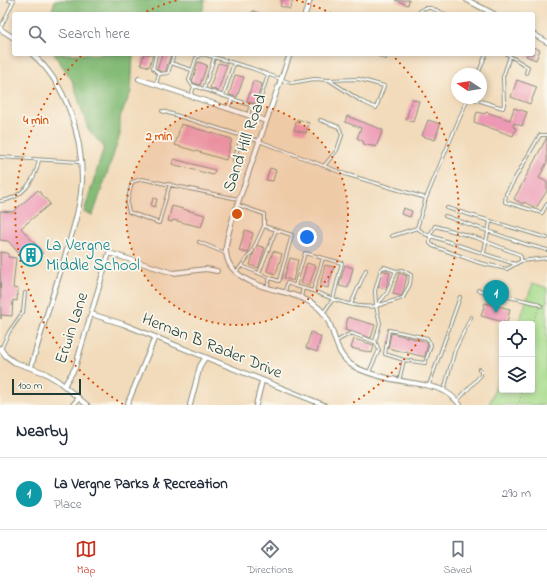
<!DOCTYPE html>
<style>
:root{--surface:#fff;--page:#f6f6f7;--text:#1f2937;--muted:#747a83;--line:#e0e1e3;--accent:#c8321e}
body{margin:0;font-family:"Indie Flower",sans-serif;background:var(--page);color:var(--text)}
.controls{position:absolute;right:12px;bottom:12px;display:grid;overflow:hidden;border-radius:4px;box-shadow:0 2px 6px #0003}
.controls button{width:36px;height:36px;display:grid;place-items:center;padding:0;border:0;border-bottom:1px solid var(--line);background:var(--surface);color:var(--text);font:20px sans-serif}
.compass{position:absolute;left:451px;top:68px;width:36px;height:36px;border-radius:50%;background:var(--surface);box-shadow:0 2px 6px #0003;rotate:282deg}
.scale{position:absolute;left:12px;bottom:10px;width:69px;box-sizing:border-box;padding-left:4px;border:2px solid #1f3d34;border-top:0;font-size:11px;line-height:14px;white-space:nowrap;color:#1f3d34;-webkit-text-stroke:3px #fbf7ec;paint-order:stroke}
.you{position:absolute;left:307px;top:237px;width:14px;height:14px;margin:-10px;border:3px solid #fff;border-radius:50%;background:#1a73e8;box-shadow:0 0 0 6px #1a73e833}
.badge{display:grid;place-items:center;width:26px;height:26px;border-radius:50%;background:var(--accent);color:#fff;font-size:13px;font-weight:700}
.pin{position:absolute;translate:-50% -33px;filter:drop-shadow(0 1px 2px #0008)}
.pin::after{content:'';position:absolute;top:21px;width:14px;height:12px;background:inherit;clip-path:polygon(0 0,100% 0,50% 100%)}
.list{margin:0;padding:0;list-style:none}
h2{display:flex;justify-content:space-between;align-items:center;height:52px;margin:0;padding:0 16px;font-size:17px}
h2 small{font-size:13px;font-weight:400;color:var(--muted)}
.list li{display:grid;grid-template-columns:26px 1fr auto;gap:12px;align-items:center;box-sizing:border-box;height:72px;padding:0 16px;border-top:1px solid var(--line)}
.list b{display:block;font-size:15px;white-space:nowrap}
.list p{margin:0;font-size:13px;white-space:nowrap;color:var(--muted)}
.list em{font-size:13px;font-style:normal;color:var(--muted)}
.icon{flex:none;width:22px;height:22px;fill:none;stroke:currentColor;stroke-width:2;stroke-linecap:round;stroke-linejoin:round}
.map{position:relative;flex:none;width:547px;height:405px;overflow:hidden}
.search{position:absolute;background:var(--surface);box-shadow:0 2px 6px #0003;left:12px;right:12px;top:12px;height:44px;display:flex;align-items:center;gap:10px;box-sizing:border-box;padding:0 14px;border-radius:4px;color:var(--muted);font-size:15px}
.sheet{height:124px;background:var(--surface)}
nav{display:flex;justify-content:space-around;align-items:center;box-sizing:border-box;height:56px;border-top:1px solid var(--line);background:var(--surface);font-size:11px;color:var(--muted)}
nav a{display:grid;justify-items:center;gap:2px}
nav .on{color:var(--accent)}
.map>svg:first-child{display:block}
</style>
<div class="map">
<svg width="547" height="405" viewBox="0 0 547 405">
<rect width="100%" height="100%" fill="#fbf7ec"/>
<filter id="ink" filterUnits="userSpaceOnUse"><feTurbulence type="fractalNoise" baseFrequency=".025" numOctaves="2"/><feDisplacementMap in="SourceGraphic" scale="8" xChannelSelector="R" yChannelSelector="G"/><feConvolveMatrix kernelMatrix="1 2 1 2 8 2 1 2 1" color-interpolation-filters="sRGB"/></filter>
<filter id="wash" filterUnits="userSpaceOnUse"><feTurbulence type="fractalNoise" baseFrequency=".012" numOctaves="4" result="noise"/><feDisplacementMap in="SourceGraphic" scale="16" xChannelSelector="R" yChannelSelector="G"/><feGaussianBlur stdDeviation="0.9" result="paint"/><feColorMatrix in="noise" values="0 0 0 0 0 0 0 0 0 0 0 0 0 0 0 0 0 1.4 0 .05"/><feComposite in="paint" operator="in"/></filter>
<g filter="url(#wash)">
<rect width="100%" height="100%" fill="#f2dbbb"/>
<path fill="#a6db8b" stroke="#628c60" d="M533 283 547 288V405H489L502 369V390H532V324H518Z"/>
<path fill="#84bb77" stroke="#527c56" d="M55 0H205L202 14H51Z
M54 54H133L131 92 120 117V135L93 215 84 212 104 147 88 129 72 80Z"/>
<g id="blocks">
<path fill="#ed98b4" d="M282 0H293L290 9 280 6Z
M395 0H409L408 5Z
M253 11 262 14H252Z
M533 47 540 50 536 60 526 56 527 54H533Z
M144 54H153L149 67 141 64Z
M162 54H171L165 73 157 70Z
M198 62 207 65 200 85 192 82Z
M218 63 227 65 218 91 210 88Z
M235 75 244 77 237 97 229 95Z
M517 80 537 87 530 104 511 97Z
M253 81 262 84 255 104 247 101Z
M412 99 419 101 413 122 406 120Z
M514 108 527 112 522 126 514 123 513 127 516 128 513 136 474 122 477 112 485 114 486 112 510 120Z
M347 116 383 130 376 147 363 144 364 142 357 138 361 128 345 122Z
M297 119 309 123 306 133 294 130Z
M428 120 440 124 435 140 422 136Z
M181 124 232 139 226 160 175 145Z
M547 137V162L539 178 547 182V191L536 208 524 202 523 204 514 199Z
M174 159 215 170 213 175 172 164Z
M270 168 276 170 273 181 266 180Z
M38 190 50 204 21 228 43 253 29 265 8 241 0 240V211L13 212Z
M153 198 157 199 155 207 151 206Z
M172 206 205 215 201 227 173 220 172 222 168 221Z
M403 208 412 211 410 217 401 214Z
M245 230 253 233 248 253 239 251Z
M256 245 265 248 258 268 250 265Z
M273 251 282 254 276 274 267 271Z
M0 252 8 253V257L16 258 13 288 18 289 17 301 13 300 12 316 1 315V319Z
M290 258 298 260 293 281 284 278Z
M307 263 316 266 309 286 301 283Z
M325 265 334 267 328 288 320 286Z
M345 265 353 268 348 288 339 286Z
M382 270 390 273 386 289 378 287Z
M399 273 407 276 402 296 393 294Z
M485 303 510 309 507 323 481 316Z
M348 317 375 325 371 338 345 330Z
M311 332 321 337 317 352 306 348Z
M391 333 428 342 425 357 388 348Z
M354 339 374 345 372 353 351 348Z"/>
</g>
</g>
<g filter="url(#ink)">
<use href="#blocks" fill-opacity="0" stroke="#888c78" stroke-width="1"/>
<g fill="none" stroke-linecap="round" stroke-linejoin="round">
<g stroke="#888c78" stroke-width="4">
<path id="service" d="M9 0 13 2
M417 14 424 8H431L445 14
M0 29 14 0
M156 54 153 68 159 74 168 73 174 54
M377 54 385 58
M510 56 528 67 526 73
M171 63 192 70
M478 74 486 54
M268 75 258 106 256 107 192 85 189 80 196 58 203 54 251 68 291 83 314 79 329 80 361 101 376 108 384 86 359 79 329 80
M156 84 159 74
M204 89 214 58
M191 96 194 86
M223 96 234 63
M471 98 503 108 504 104 503 77 510 56 507 54
M228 108 232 99
M162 111 259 141 345 174 426 198 468 98
M248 115 251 105
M320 120 339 127 342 135 337 150 324 166
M547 135H540L506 194 505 202 542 213 547 204
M0 157 80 162
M234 160 242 136
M170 184 159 223 129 212 127 203 132 182 142 179 238 199
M0 201C22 199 35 181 39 160
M238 205 264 214V226L292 235 279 281 270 278 267 287
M447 208 547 238
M445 216 525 244 547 250
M417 228 425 234 515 264
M392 236 417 228 426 198
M199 242 225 253
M484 252 490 222
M323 258 342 263 333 299 324 312
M521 261V257L518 254 477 238 435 226 430 235V243L433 246 480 263 507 269 521 261 547 258
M242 266 270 278
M402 270 411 275 410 284 403 298 376 306 387 293 396 271Z
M237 271 252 252 264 226
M259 273 276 230
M478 290 536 303 541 306
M313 291C333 299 355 309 376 306L380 323 375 342 351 333 335 342
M285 292 287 283 295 286 305 253 323 258 313 291 295 286
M301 297 303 288
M351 304 366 270
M376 305 375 291 381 269 384 267 396 271
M1 349 9 332 23 312 25 293
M369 372 379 350 375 341
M399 381 404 360 385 354 389 330 427 338 431 345 425 363 404 360
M429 385 460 297
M444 390 455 350 471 317
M457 401 481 375V371L479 369"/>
</g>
<g stroke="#888c78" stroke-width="6">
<path id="minor" d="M467 0 494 14
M305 14 310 0
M0 29 14 38
M533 34 547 42
M290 54C275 96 260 138 246 180 239 201 229 224 226 246 225 253 228 264 233 269 254 292 290 288 315 305 339 322 329 353 355 367 370 375 390 379 407 382 429 386 446 386 460 405
M139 79 266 121
M91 314 123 324 324 405
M0 348 6 356 14 362 45 373 58 381 87 405
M31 367C41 332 52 298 63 263 71 236 81 208 82 180 82 136 67 84 32 54
M64 386 75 368 109 253 173 273 206 269 217 271
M73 405 79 398
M127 405 155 337
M190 405 200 366 205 358
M256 405 262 381"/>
</g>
<path stroke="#888c78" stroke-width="1" stroke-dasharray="1 3" stroke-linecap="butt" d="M543 305 547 303
M532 324 539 308
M517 405 520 401 521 390"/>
<use href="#service" stroke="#fff" stroke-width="2"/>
<use href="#minor" stroke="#fff" stroke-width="4"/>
</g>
</g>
<circle cx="237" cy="214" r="111" fill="#d45610" fill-opacity=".12"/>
<g fill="none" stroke="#d45610" stroke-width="2" stroke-dasharray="2 4">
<circle cx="237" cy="214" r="111"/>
<path d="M123 404A222 222 0 0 1 83 54M141 14A222 222 0 0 1 178 0M296 0A222 222 0 0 1 333 14M391 54A222 222 0 0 1 351 404"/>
</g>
<defs>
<g id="building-ring" transform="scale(1.15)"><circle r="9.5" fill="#fbf7ec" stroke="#0f9aa8" stroke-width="1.5"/><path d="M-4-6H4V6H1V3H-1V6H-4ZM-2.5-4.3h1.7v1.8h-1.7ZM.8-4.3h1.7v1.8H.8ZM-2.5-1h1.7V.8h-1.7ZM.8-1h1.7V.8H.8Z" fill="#0f9aa8"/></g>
</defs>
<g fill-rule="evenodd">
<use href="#building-ring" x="31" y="255"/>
</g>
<g text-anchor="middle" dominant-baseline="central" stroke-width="3.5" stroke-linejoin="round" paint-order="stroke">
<g font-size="17" fill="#1f3d34" stroke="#fbf7ec">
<text transform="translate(245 143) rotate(-71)">Sand Hill Road</text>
<text transform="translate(72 328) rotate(-72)">Erwin Lane</text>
<text transform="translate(212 346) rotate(22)">Hernan B Rader Drive</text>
</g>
<g font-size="17" fill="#0d838f" stroke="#fbf7ec" text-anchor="start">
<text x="46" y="245">La Vergne<tspan x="46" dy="20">Middle School</tspan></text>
</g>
</g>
<circle cx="237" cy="214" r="6" fill="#d45610" stroke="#fbf7ec" stroke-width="2"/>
<g font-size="12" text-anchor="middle" font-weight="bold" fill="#d45610" stroke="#fbf7ec" stroke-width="3.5" stroke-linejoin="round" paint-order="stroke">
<text x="36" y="124">4 min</text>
<text x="159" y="140">2 min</text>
</g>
</svg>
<div class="controls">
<button><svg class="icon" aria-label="locate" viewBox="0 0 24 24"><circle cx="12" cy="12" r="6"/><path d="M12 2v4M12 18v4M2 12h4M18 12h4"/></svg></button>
<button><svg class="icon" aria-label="layers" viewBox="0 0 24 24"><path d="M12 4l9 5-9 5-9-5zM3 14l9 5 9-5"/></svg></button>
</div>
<svg class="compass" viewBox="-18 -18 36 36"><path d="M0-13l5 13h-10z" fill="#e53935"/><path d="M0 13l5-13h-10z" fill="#747a83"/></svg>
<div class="scale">100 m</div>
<div class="you"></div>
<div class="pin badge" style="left:496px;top:313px;background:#0f9aa8">1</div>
<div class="search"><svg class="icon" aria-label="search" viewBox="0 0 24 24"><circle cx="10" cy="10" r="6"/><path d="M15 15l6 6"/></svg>Search here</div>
</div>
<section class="sheet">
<h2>Nearby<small></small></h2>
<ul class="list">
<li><span class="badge" style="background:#0f9aa8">1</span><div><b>La Vergne Parks &amp; Recreation</b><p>Place</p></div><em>290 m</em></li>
</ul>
</section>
<nav>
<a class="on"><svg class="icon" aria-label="map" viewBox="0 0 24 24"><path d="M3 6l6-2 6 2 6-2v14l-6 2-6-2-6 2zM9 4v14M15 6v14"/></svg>Map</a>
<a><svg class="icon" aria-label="directions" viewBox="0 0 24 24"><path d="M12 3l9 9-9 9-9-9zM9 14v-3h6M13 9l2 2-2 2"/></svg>Directions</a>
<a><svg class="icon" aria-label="saved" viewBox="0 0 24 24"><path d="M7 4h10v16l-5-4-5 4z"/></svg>Saved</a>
</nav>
